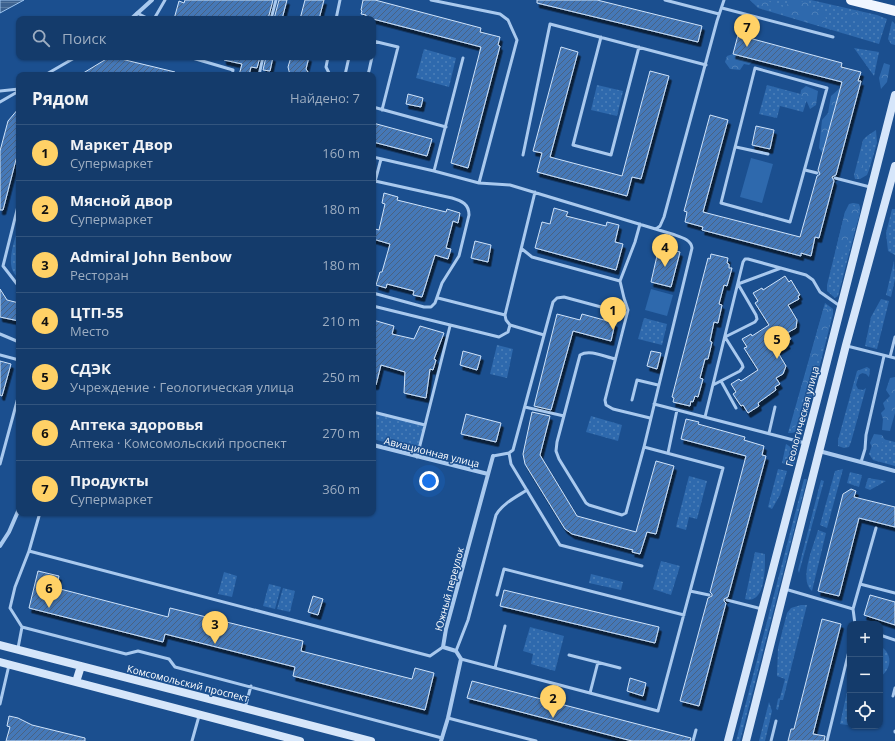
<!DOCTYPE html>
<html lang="ru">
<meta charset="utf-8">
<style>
:root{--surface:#143b6b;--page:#1d4271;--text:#f1f3f6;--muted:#9dadc1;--line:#33557e;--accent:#ffd166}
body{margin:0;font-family:"Open Sans",sans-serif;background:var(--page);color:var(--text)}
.controls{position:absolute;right:12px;bottom:12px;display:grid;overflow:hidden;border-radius:8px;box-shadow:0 1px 3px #0004}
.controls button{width:36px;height:36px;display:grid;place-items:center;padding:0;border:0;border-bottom:1px solid var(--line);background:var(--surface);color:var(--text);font:20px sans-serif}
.you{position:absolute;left:429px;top:481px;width:14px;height:14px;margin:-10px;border:3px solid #fff;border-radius:50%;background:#1a73e8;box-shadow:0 0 0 6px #1a73e833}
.badge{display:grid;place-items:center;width:26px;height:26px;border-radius:50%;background:var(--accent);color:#111;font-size:13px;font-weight:700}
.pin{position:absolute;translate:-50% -33px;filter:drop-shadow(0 1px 2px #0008)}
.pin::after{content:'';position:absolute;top:21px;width:14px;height:12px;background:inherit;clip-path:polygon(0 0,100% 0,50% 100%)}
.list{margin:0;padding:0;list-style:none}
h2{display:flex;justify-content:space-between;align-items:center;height:52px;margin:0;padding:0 16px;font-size:17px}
h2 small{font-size:13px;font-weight:400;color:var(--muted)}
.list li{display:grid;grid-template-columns:26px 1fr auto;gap:12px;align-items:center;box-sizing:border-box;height:56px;padding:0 16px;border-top:1px solid var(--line)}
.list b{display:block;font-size:15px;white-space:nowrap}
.list p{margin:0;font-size:13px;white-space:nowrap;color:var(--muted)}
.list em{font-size:13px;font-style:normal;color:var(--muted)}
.icon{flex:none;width:22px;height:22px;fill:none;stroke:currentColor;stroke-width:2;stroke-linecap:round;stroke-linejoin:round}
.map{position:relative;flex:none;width:895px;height:741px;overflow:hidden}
.search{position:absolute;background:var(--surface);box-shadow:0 1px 3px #0004;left:16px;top:16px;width:360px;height:44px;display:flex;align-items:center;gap:10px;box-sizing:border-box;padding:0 14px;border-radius:8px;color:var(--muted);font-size:15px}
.panel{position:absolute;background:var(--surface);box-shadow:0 1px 3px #0004;left:16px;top:72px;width:360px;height:444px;border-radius:8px}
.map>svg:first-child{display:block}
</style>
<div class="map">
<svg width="895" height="741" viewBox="0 0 895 741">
<defs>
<pattern id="green-dots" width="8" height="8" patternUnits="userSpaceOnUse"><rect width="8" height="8" fill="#2e69ad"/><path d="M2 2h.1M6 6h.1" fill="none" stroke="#4d80b9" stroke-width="1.8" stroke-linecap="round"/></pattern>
<pattern id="forest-crowns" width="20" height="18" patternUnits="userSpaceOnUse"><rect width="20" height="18" fill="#2e69ad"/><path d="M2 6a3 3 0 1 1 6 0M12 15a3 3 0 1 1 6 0" fill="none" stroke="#4d80b9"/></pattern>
<pattern id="water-rules" width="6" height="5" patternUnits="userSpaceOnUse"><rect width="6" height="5" fill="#3c6290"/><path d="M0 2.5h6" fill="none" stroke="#597aa1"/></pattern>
<pattern id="building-hatch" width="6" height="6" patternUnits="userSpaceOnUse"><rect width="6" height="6" fill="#4478b7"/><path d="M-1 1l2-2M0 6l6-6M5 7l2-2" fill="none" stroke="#486282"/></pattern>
<filter id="shadow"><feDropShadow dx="2.5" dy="4.5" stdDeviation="0" flood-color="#0009"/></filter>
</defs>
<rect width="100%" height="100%" fill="#1b4f8f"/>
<path fill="url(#green-dots)" d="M750 0H811L877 15 887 19 879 44 758 8Z
M892 21 895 24V45L891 44 888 39Z
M854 48 879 52 874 76Z
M424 49 456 58 449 87 416 78Z
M597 85 623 91 617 116 591 110Z
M767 85 808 96 803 112 780 106 777 118 759 114Z
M876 130 877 143 869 170 867 175 860 179H855L854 175 863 140 867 136Z
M853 203 859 204 860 207V212L838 296 835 298 827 291V285L845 212 849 204Z
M892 209H895V255L888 251 886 233Z
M19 225V278C3 268 15 240 19 225Z
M894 261 895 279 891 297 886 295Z
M881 299 889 301 877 349 865 346 871 317Z
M825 303 833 309V314L806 419C803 427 798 434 788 433Z
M644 318 667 324 662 345 638 339Z
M497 345 513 349 507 378 490 374Z
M867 367 870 369 869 377 866 374 862 373 859 375 856 385 858 389 863 390 866 388 851 442 849 447 844 448 838 446V440L857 371Z
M373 412 425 425 418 451 373 439Z
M591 416 622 425 618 441 586 432Z
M875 437 895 442V466L873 460 869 454Z
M786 444C796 450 795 456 794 467L782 463Z
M778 469 787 471 780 495 772 509 768 507Z
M843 469 827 528 820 525 835 471Z
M850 472 862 475 859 487 847 483Z
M689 476 707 481 697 519 689 517 686 530 676 527Z
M868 478 886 481 870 490 865 488Z
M804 479H807L740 741H736Z
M821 480 824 481 799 573 798 570Z
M818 530 826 533 812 591C798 579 814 545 818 530Z
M755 552 765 554C765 567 766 605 745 599Z
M661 561 680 566 671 595 653 589Z
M224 572 237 576 232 597 218 594Z
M591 574 623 582 621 590 589 583Z
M269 584 281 587 275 609 263 606Z
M283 588 295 591 290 612 277 609Z
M801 605H807L783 700H780L778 710 776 709 778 699 780 698 785 679 777 676 778 648 787 613 791 608Z
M530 627 564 636 555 671 531 664 533 654 523 651Z
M880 646C893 653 892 669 880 677Z
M847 692 850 693V723L848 725 840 724Z
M769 702 772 711 765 741H759Z"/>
<path fill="url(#forest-crowns)" d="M750 0H765L783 7 795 0 810 3 816 11 824 8V14L827 21 818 25 806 22 753 3Z
M857 11 862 12 864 19 861 24 856 20 849 22 845 17 848 12 854 14Z
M733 54 755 59 749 65 744 64 740 70 730 69 725 62 727 56Z
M884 63 890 65 887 82 881 89 879 78Z
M806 86 818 91 816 105 810 109 807 102 800 97 801 90Z
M840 88 823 154 819 148 822 120 828 113 831 96Z
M862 152 867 156 862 165 865 174 857 178 856 172Z
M851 205 856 207 860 212 857 224 852 234 848 239 842 257 838 259 835 253 845 212Z
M824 307 829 308C831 320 829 328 823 338 824 348 818 357 811 364L813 373 807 378C813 388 809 393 805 401 807 413 802 424 792 428L791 425Z
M895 377V413L890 431 882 430 883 419 881 413 885 409 883 403 890 396 886 390 890 378Z
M874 434 882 435 885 440 879 446 877 454 872 456V447L870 443Z"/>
<path fill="#2e69ad" d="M751 158 773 164 762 203 740 197Z
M651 289 673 295 667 316 645 310Z"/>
<path fill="url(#water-rules)" stroke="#9cc4f0" d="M0 0H24L0 13Z"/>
<path fill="url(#building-hatch)" stroke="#cfe3fa" filter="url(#shadow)" d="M185 0H273L268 19H174L179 1 184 3Z
M279 0H287L282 19H274Z
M305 0H324L319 19H300Z
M363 0H375L481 28 480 32 500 37 498 45 500 46 468 168 451 163 481 47 373 19H366V15L361 14 362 11 361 10Z
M537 0H597L702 26 698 42 537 3Z
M738 35 842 63 841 67 861 72 858 81H861L836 175 832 177 834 181 819 238 815 237 811 256 801 253V256L702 230 703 227 685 222 687 212 684 211 710 115 728 120 703 212 800 237 817 176 820 174 818 170 842 82 733 54Z
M561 47 578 52 550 157 622 176 650 71 669 76 641 179 632 177 627 196 537 172 542 153 533 151Z
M224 57H260L257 68 251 67 249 75H239L242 64 224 60Z
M266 57H273L270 71 263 70Z
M291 57H309L306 69 310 75H290L288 67Z
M108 58H117L175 72V75H80Z
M408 94 423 98 421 107 406 104Z
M19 108V148L3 210H0V151L8 121Z
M373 123 432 139 427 156 373 142Z
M756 126 774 130 770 149 752 145Z
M384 193 398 197 397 200 446 212 447 209 460 213 458 223 453 221 446 248 451 249 448 259 435 255 422 297 413 295 414 291 387 284 386 288 376 285 380 272H382L390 244 373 239 375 229 379 230 385 204 382 203Z
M554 208 568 212 566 216 606 226 607 222 619 225 615 242 623 244 616 270 535 248 542 222 550 224Z
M475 241 491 245 488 262 471 258Z
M659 247 680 252 671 287 651 282Z
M711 254 728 258 727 263 729 264V268H732L727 286 724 285 719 304 722 305 718 323 714 322 710 341 712 342 708 359H705L700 378 703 379 698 397 695 396 693 402 691 401 690 406 673 402 674 398 672 397 708 258 710 259Z
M785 276 789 282 791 280 800 295 798 296 799 299 788 305 797 320 796 328 787 333 791 339 786 342 788 344 777 351 786 366 783 374 776 378 780 384 775 387 776 390 758 403 759 406 748 413 743 405 741 406 733 394 736 392 731 384 739 379 741 381 758 370 744 348 747 347 742 339 751 334 752 336 769 325 755 303 758 301 753 293 762 288 763 290Z
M0 289 7 300 19 303V321L0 317Z
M557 314 580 320 582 314 615 323 611 341 573 331 551 410 534 406Z
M373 320 394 326 392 334 414 339 420 326 444 333 434 359 436 360 433 370 430 369 426 398 404 393 405 372 381 365 376 385H373Z
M463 351 481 356 477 370 460 365Z
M651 351 661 353 657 369 647 366Z
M0 361 11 364 2 396 0 395Z
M532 412 550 416 540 455 577 516 636 532 656 461 674 466 656 534 647 532 640 554 632 552 633 550 572 534 565 529 525 464 523 454Z
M466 414 501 423 496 442 461 434Z
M686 419 699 422 698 424 745 437 744 440 764 446 762 455 766 456 728 597 724 599V601L726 603 699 706 680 701 708 598 712 596V594L710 592 746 456 681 439Z
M851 489 856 491 854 497 895 507V527L859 518 839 596 818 591 843 494Z
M38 571 59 576 56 588 72 592 168 617 170 608 303 641 301 651 412 679 415 668 434 673 425 710 293 676 295 667 165 634 163 642 29 608Z
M504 590 659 627 655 643 500 606Z
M870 595 895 602V625L864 615Z
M313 596 323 599 318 615 308 612Z
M822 619 841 624 813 734 825 736 824 741H788L791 729H794Z
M630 678 646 683 643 696 627 691Z
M472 681 691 738 690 741H632L467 698Z
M9 716 18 718 32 725 85 738V741H6L10 727 7 726Z"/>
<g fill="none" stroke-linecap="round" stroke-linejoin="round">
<path stroke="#a9c9ee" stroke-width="3" d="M431 0 500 14 508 20 517 40 479 183
M665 0 719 14
M722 8 833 37
M137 13 149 19
M154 19 165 0
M271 19 276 0
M336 19 340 0
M601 37 573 145 611 155 639 47
M373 41 398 47 382 110
M373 52 375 42
M189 57 233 70 232 75
M328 57 326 67 330 75
M755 68 827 88 790 222 721 203Z
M45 75 76 57
M259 75 263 57
M345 75 349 57
M368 75 372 57
M0 91 19 89
M0 102 19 91
M373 107 446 127
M736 147 768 154
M523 155 550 24 706 65
M373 157 434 171 463 58
M805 170 817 173
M434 171 479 183 510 185 672 234C680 237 691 239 692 248L644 447 626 513 622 515 589 505 586 503 559 459 556 451 557 442 580 355C590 349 605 357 615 359
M835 178 870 187
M373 189 381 159
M535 192 505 315 506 320 510 325 544 335
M19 202 3 266 17 284 19 285
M656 229 660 226 664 217 717 21 724 0
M522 249 532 257 620 281 635 242 640 224
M620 281 624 298 628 310 605 400 606 405 613 409 650 418
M373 293 424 307H431L435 303 442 283 459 256 469 215C469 204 462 201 452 198L375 181
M438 298 505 315
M373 306 499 337 508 332 510 325
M0 334 19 342
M847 346 895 358
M0 355 19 360
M890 357 895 337
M721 381 736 408
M713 385 740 371 743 367 742 364 725 337 755 322 757 319 756 315 738 284 781 268
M632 400 637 380 658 385
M654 404 805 443
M525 407 564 416
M373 412 425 425
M705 417 743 262 745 259H748L806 275 813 280 820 292 840 306
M769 433 775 407
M509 453 511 464 560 545 642 566
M668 453 677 410
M493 456 509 453 513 450 553 302 557 298 564 297 627 314
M417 457 450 326
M861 462 865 449 866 435 884 356
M0 464 19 394
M29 551 430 656 443 647
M860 584 895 593
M785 589 853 609 855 624
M690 591 709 595
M497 595 504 569 684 615
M727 600 762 609
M853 609 876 528
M22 627 126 654 138 651 169 659 175 667 442 738
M880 635 895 640
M18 648 22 627 10 608 15 587 29 551 39 516
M456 651 468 620 496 515C502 504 516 497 527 490
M569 655 620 668
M461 659 658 711 723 468 644 447
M495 668 505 626
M590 693 598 662
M893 696 895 688
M0 704 9 665
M245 708 251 686
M448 718 536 741
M895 731V732
M192 741 199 716
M693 741 696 730
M771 741 776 721
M827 741 850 647"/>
<path stroke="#a9c9ee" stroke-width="4" d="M131 19 152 0
M373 445 488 474
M819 451 895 471
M0 546 9 532 19 509
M441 741 448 718 461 659 456 651 443 647 446 629 493 456"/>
<path stroke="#d6e6fa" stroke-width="8" d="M0 645 371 741
M0 662 300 741
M76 682 81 666
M728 741 822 381 895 95
M746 741 846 345 895 166"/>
<path stroke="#f0f6ff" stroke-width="10" d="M851 0 895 11"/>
</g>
<g text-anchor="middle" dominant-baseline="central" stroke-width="3" stroke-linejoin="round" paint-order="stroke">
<g font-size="10" fill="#fff" stroke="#1b4f8f">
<text transform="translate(802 416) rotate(-75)">Геологическая улица</text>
<text transform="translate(432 452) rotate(14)">Авиационная улица</text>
<text transform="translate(449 589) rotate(-75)">Южный переулок</text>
<text transform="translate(188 683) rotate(14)">Комсомольский проспект</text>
</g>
</g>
</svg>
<div class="controls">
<button>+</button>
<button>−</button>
<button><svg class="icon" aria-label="locate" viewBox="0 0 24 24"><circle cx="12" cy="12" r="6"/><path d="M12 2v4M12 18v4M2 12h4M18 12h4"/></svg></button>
</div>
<div class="you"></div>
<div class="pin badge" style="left:613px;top:330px">1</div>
<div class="pin badge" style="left:553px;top:718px">2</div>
<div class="pin badge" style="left:215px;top:644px">3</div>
<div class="pin badge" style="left:665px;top:267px">4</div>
<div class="pin badge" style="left:777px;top:359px">5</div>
<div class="pin badge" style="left:49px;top:608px">6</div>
<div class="pin badge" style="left:747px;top:47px">7</div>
<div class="search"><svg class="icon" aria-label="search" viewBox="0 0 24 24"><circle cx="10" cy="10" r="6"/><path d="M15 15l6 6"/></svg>Поиск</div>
<section class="panel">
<h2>Рядом<small>Найдено: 7</small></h2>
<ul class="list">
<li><span class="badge">1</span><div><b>Маркет Двор</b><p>Супермаркет</p></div><em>160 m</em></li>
<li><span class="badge">2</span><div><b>Мясной двор</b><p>Супермаркет</p></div><em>180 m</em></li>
<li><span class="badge">3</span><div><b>Admiral John Benbow</b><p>Ресторан</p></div><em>180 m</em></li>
<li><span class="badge">4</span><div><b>ЦТП-55</b><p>Место</p></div><em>210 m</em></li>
<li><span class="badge">5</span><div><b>СДЭК</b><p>Учреждение · Геологическая улица</p></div><em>250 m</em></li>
<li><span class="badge">6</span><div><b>Аптека здоровья</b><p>Аптека · Комсомольский проспект</p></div><em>270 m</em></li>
<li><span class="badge">7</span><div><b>Продукты</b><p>Супермаркет</p></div><em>360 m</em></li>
</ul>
</section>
</div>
